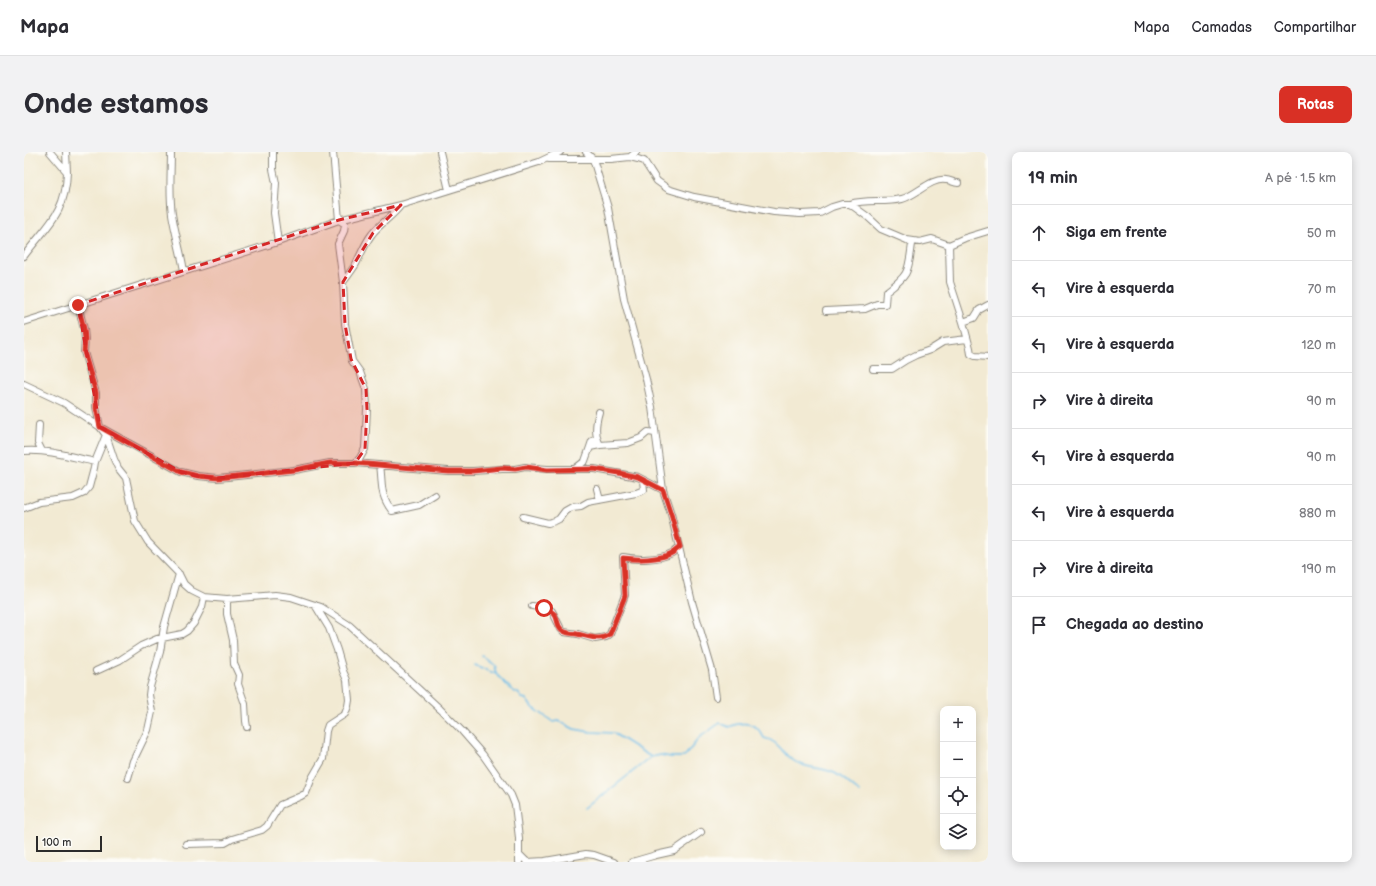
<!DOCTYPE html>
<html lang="pt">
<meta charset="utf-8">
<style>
:root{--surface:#fff;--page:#f2f2f3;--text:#2b2b33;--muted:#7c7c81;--line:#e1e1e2;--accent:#d93025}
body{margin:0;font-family:"Balsamiq Sans",sans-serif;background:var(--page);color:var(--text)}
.controls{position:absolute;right:12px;bottom:12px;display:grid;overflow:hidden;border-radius:8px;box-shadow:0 2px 10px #0003}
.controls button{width:36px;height:36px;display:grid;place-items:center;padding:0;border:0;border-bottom:1px solid var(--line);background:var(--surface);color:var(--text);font:20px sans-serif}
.scale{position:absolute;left:12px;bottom:10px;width:66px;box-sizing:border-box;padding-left:4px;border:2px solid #2b2b2b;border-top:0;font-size:11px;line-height:14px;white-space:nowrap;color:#2b2b2b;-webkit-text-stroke:3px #fdfcf7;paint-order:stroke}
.stop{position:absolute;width:12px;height:12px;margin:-9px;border:3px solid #d93025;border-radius:50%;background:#fff}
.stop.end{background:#d93025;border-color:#fff;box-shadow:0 1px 4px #0008}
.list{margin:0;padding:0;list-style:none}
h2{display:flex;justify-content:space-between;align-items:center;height:52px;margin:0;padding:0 16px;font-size:17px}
h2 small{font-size:13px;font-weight:400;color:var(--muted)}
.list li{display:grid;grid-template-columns:26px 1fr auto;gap:12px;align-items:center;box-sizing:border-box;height:56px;padding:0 16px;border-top:1px solid var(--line)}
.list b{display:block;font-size:15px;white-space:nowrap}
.list em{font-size:13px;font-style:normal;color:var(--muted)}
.icon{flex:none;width:22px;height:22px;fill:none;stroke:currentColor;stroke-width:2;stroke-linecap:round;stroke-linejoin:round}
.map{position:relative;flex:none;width:964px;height:710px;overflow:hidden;border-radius:8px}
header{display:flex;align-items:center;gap:24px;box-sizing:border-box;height:56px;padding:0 20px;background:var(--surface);border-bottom:1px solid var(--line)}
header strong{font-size:19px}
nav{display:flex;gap:22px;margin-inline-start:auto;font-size:14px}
.intro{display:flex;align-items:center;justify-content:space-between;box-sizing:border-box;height:96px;padding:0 24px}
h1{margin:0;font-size:28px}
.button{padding:10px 18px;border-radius:8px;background:var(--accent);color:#fff;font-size:14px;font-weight:700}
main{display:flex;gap:24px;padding:0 24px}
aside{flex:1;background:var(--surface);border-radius:8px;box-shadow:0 2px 10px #0003}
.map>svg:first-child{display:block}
</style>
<header>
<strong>Mapa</strong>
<nav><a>Mapa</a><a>Camadas</a><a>Compartilhar</a></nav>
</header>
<div class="intro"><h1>Onde estamos</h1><a class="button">Rotas</a></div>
<main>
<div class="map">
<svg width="964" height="710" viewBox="0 0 964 710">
<rect width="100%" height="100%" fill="#fdfcf7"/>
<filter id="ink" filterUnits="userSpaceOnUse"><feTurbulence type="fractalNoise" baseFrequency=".025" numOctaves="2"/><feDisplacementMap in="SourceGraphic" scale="8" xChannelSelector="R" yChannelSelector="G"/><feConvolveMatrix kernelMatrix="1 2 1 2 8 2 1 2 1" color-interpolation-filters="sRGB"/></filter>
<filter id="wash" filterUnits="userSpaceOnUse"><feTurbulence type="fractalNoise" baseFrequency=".012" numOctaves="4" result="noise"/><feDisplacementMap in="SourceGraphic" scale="16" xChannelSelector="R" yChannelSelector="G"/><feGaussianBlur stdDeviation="0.9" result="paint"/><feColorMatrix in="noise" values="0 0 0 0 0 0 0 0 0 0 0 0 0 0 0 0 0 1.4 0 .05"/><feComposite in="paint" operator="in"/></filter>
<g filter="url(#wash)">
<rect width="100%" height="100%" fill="#f2ead3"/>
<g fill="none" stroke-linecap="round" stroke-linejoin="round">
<path stroke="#70bfeb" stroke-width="1.5" d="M458 504 470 513 472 522
M451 513 472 522 489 539 494 541 498 546 502 547 507 554 529 570 535 569 550 577 567 580 589 581 627 605
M563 656 627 605 637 603 646 605H660L676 585 696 571 705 575C719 569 733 570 740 586 753 588 758 600 767 607 779 616 794 615 808 620 819 624 826 634 836 640"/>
</g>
</g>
<g filter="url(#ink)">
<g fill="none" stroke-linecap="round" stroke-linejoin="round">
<g stroke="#8e8a7f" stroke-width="8">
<path id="minor" d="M42 0 43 20
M147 0C147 21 145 41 148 62 151 81 157 100 160 119
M249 0V17L252 31 250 61 254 90
M416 0 425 38
M562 0 569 7 584 56 600 147 622 227 628 255 639 338 647 362 668 450 688 518 692 545
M606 5 612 0
M525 7H587L606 5 614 7 620 9 633 29 644 37 670 45 750 60 776 62 796 61 808 55 818 52H826L844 65 857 77 883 88 896 90 908 87 925 93 941 86 964 79
M826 52C842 47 860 51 878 47 891 44 908 25 922 28 926 28 930 31 934 31
M925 93 926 130 939 170 946 196 947 202 951 204 964 205
M0 104C23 73 42 62 43 20L26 0
M319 130C324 124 328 118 332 112 337 102 341 91 348 82 357 71 369 64 377 53
M54 153 60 177 61 187 60 200 72 241V255L76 275 82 283 90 307 94 316 102 326 111 369 124 390 155 422 160 432 168 439 180 445 203 447 251 443 267 445 297 455 325 473 416 557 438 579 459 603 487 643 491 653 495 686V710
M802 159 841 157 853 152H861L862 140C886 122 884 120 888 92L883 88
M0 170 254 90 315 68 377 53 515 10 536 0
M939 170 950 166 955 158 964 153
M849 217H868L882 208 892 203 906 198 919 190 943 187
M0 232 40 251 76 275 157 320 174 324 194 326 270 318 306 311H331L336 306 341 297 343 257 342 237 336 220 328 209 321 172 319 130 314 92 320 79 321 72 315 68 309 0
M15 273 14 291 18 299
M574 289H568L566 295 576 293 604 291 617 286 624 280 631 281
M575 291C570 281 572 270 575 260
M0 299C24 297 48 305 71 310
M331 311 424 319H449L478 317H491L501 315 523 317H570L614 325 639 338
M356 313C359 333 355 341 368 359L395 353 411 343
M552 316 561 309 566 295
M573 337 576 348
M0 356 15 350 49 346 60 341 65 335 70 316 71 310 82 283
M499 365 524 371 531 369 535 367 541 359 548 355 557 354 564 350 612 341 620 338 619 329
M203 447V462L209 488 210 512 215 523 214 532 221 552 222 569 223 575
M508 454 520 456 528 459 537 477 540 480 554 482 571 487 582 485 586 482 601 443 599 405C612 408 635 408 648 401 650 400 653 397 655 395
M72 519 96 508 117 494 133 487 158 482 163 479 170 471 178 455 180 445
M104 626 109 609 124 578 128 560 125 543 126 535 136 500 140 475 155 422
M162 692 201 691 208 687 238 678 243 674 256 653 277 644 282 641 288 626 299 607 302 579 304 573 321 562 324 554 325 548 323 528 319 519 313 498 305 476 291 453
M495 702 503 710 521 709 562 702 570 703 590 710
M608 710 632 703 650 699 677 680"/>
</g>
<use href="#minor" stroke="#fff" stroke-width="6"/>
</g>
</g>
<g fill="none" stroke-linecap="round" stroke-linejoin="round" filter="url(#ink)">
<path stroke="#d93025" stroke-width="5" d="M54 153 60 177 61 187 60 200 72 241V256L76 275 157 320 174 324 194 326 270 318 306 311H331L424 319H449L478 316 491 317 502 315 523 318 570 317 595 321 614 325 639 338 647 362 656 395C653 397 650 400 648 401 635 408 613 408 599 406L601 444 586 482C576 490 565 484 553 482 549 481 542 482 538 478 529 470 539 463 520 456"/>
</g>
<path fill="#d62828" fill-opacity="0.2" stroke="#d62828" stroke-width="3" stroke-dasharray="8 5" stroke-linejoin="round" d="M377 53 349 81 319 130 321 172 327 207 342 237 343 257 341 297 331 311 194 326 174 324 157 320 76 275 54 153 315 68Z"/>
</svg>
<div class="controls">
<button>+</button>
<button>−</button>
<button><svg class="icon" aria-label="locate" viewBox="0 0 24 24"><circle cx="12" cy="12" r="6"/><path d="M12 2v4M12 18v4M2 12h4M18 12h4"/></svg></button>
<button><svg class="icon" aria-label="layers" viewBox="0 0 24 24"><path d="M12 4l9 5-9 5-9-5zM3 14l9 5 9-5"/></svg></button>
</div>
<div class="scale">100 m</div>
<div class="stop" style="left:520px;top:456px"></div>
<div class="stop end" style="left:54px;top:153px"></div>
</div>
<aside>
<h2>19 min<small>A pé · 1.5 km</small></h2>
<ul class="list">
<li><svg class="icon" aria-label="ahead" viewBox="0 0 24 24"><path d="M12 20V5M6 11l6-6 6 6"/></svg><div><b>Siga em frente</b></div><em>50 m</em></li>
<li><svg class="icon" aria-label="left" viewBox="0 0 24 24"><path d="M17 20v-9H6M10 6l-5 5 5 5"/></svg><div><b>Vire à esquerda</b></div><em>70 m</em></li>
<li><svg class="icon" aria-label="left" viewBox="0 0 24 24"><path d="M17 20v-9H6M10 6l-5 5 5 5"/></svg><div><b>Vire à esquerda</b></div><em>120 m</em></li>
<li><svg class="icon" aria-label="right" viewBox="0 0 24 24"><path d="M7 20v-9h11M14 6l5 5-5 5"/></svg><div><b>Vire à direita</b></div><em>90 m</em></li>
<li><svg class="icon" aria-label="left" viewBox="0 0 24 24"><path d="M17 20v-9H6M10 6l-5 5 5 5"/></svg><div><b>Vire à esquerda</b></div><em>90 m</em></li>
<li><svg class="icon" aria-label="left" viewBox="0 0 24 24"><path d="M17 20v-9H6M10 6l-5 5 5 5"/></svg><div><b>Vire à esquerda</b></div><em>880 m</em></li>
<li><svg class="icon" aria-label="right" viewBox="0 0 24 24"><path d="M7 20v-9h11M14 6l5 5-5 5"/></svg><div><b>Vire à direita</b></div><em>190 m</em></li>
<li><svg class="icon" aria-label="arrive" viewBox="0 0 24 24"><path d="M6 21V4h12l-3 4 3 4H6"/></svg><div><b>Chegada ao destino</b></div></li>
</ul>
</aside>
</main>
